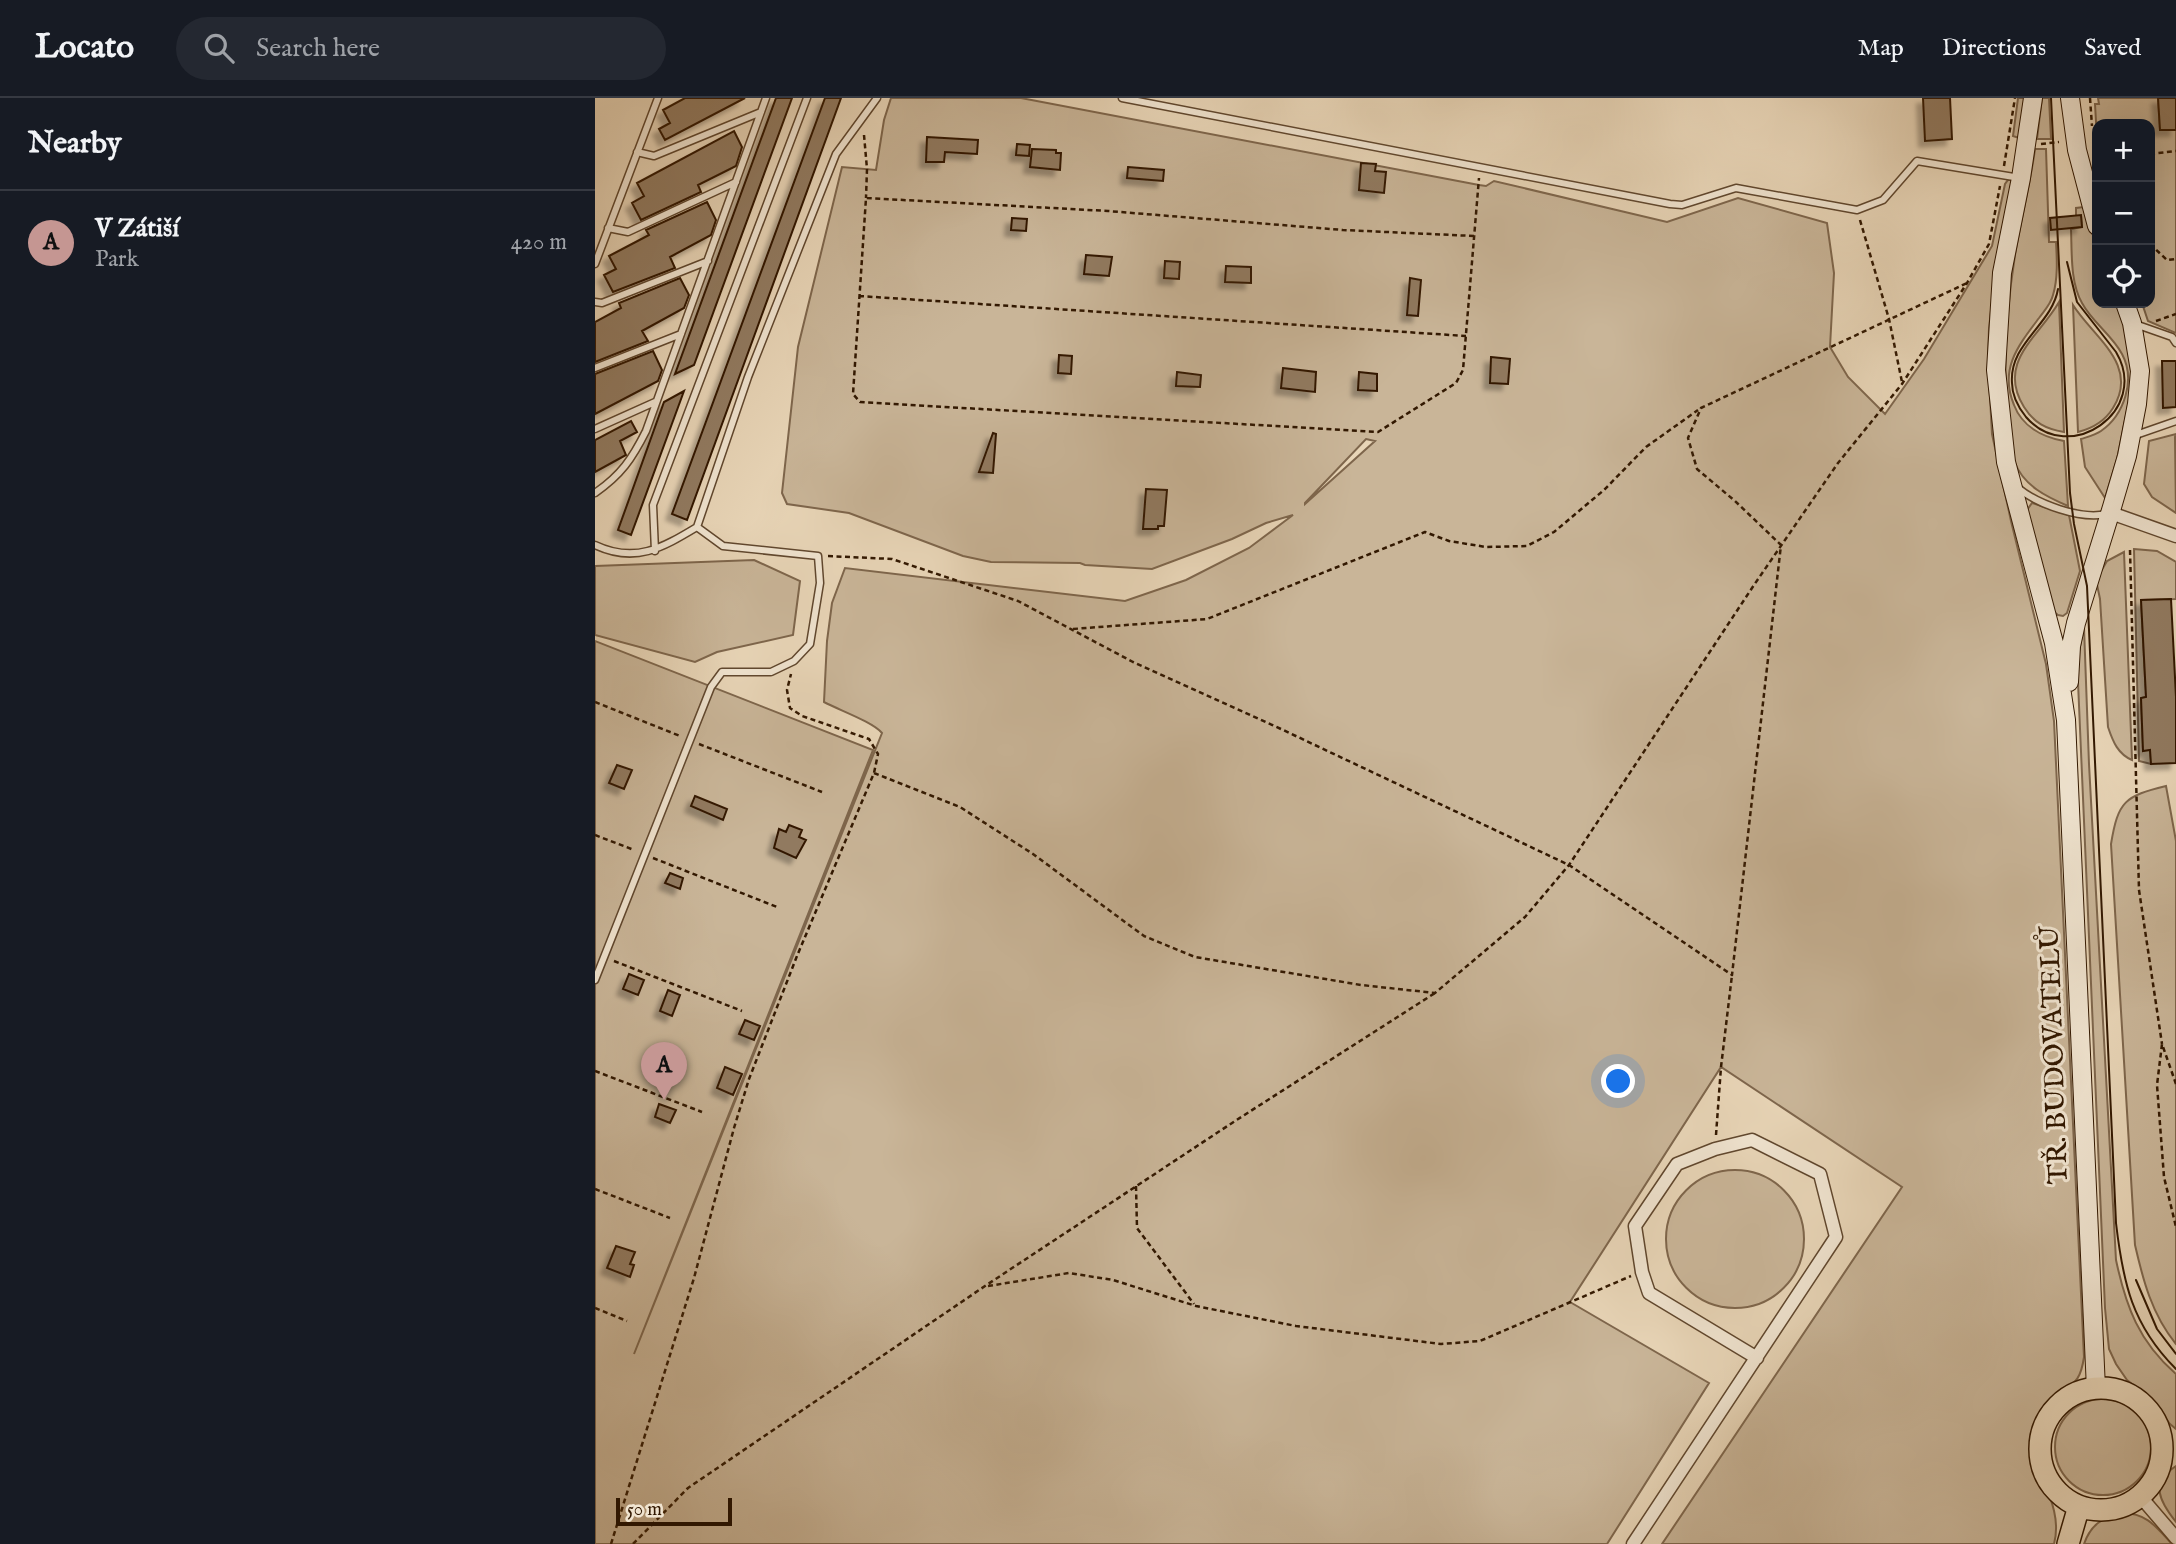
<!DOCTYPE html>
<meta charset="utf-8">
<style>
:root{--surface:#171b24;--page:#242831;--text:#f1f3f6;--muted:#9ea1a6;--line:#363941;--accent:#c59692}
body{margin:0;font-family:"IM FELL English",serif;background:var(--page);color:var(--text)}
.controls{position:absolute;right:21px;top:21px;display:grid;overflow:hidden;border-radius:14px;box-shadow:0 7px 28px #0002}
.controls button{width:63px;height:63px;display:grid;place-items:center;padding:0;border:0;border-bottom:2px solid var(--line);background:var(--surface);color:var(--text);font:35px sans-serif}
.scale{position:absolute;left:21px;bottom:18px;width:116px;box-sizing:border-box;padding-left:7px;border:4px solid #321801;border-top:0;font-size:19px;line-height:24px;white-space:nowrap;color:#321801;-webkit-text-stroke:5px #f0e4d0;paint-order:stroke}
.you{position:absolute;left:1024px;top:984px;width:24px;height:24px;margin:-18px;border:5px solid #fff;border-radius:50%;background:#1a73e8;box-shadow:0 0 0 10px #1a73e833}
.badge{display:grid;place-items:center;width:46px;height:46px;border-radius:50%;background:var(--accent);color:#111;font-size:23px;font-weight:700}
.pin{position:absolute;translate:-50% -58px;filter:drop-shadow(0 2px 4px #0008)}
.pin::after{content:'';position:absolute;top:37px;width:24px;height:21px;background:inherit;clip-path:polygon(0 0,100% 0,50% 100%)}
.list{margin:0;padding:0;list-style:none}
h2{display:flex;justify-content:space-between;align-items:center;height:91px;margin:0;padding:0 28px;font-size:30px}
h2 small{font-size:23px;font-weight:400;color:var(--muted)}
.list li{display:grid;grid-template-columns:46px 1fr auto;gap:21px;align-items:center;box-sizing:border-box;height:105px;padding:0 28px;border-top:2px solid var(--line)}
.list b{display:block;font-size:26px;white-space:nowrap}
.list p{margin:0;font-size:23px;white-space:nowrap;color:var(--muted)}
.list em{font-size:23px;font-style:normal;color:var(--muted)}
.icon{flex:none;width:38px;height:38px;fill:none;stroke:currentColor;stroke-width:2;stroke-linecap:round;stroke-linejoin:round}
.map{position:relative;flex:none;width:1581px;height:1446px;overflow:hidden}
header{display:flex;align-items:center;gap:42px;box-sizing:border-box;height:98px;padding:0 35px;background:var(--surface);border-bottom:2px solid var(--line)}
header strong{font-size:33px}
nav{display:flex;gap:38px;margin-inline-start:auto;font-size:24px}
.search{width:490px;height:63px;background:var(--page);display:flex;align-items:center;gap:18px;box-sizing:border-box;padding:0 24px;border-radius:38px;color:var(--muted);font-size:26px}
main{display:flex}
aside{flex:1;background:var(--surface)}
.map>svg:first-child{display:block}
</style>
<header>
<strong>Locato</strong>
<div class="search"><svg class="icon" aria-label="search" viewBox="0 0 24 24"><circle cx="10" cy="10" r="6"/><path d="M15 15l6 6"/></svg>Search here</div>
<nav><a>Map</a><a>Directions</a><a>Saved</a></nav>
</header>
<main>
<aside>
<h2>Nearby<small></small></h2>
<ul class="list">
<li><span class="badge">A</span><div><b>V Zátiší</b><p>Park</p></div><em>420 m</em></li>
</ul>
</aside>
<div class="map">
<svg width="1581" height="1446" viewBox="0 0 1581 1446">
<defs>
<filter id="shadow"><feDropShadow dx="-6" dy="6" stdDeviation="2" flood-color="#0004"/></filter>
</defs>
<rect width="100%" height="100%" fill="#e8d5b7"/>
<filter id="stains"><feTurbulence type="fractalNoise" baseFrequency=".00286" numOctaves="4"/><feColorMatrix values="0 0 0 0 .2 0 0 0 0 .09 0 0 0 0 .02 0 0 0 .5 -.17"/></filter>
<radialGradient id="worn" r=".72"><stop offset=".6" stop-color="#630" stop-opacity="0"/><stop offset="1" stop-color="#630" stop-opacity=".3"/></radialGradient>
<path fill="#c9b598" stroke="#7e664c" stroke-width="2" fill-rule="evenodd" d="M296 0H426L884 87 891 88 899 83 1072 124 1143 100 1232 125 1239 175 1235 249 1253 279 1290 316 1329 261 1397 148 1410 86 1413 82 1417 81 1398 196 1394 230 1393 261 1397 336 1416 423 1451 566 1459 623 1489 1259C1484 1294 1472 1282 1455 1305 1444 1319 1441 1335 1439 1351 1437 1363 1443 1372 1448 1382 1457 1402 1465 1424 1459 1446H1067L1307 1089 1126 969 975 1204 1114 1285 1012 1446H0V543L278 652 39 1256 287 635C278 624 244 612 229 604L232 543 237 505 250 470 530 503 591 482 654 450 698 417 671 425 637 441 557 471 490 467 485 465 396 464 368 458 254 415 192 406 187 395 203 249 247 69 281 72 289 22ZM771 341 780 343 710 406V405Z
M1423 0H1430L1424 40 1418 38Z
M1447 0H1454L1456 41H1442Z
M1503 0H1563L1565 32H1581V235L1553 223 1547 205H1555V26H1502V41L1500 6H1504Z
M1440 51H1451L1454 144H1461C1462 161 1463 181 1458 197 1456 206 1449 213 1444 220 1423 248 1404 271 1419 307 1427 328 1447 339 1469 343L1473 408C1452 399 1429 388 1420 365 1414 350 1414 329 1412 312 1408 260 1412 208 1420 157 1426 121 1435 87 1440 51Z
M1489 109 1502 147V205H1524L1534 244 1537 288 1522 361 1510 400 1490 369 1486 341C1492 339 1500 337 1506 333 1529 317 1541 282 1527 256 1517 237 1497 224 1487 205 1475 184 1477 154 1476 131L1487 129 1486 118H1481V110Z
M1464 204 1469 334C1451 331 1439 325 1429 309 1401 264 1444 239 1464 204Z
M1478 207C1498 239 1545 267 1518 310 1510 323 1499 330 1483 334Z
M1581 336 1580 339 1581 415 1557 399 1549 386 1554 343Z
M1437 405 1474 417 1485 473 1472 515 1468 518 1463 517 1458 513 1432 412Z
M1539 451 1562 453 1581 464V501L1546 502 1551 599 1546 600 1548 652H1555L1556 666 1544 663Z
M1529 454 1537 662C1523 656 1518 644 1513 629L1505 501 1501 482 1512 463Z
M159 462 205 483 198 537 122 554 100 564 0 537V468Z
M1489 529 1494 666 1521 1162C1531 1209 1544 1244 1581 1276V1331L1575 1326 1555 1300 1532 1282 1521 1266 1514 1251 1510 1210 1483 584V558Z
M1571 688 1581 743V1246C1557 1217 1548 1182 1540 1147L1516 746C1523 703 1530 698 1571 688Z
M1071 1141a69 69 0 1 1 138 0a69 69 0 1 1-138 0Z
M1460 1349a48 48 0 1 1 96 0a48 48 0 1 1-96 0Z
M1581 1368V1424C1565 1404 1554 1385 1581 1368Z
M1528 1415C1552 1415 1562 1430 1577 1446H1489C1496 1426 1508 1419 1528 1415Z"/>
<path fill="#917a60" stroke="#321801" stroke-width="2" filter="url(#shadow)" d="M90 0H150L70 42 64 31 75 25 68 12Z
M181 0H197L99 267 80 276Z
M230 0H246L92 422 77 416Z
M1328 0H1355L1357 41 1330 43Z
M1563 0H1581V32H1565Z
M139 33 147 49 141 68 103 87 106 94 46 122 37 105 49 98 42 85Z
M332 39 383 42 382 56 350 54 349 64H331Z
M422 46 435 47 434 58 421 57Z
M437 51 461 52V55H466L465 72 435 69Z
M766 65 781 66 780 73 791 74 789 95 764 92Z
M533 69 569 72 568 83 532 80Z
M112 104 121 122 116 137 75 159 80 170 18 194 9 177 21 171 14 158 54 137 51 132Z
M1486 117 1487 129 1456 132 1455 120Z
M417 120 432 121 431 133 416 132Z
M491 157 517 159 514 178 489 176Z
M570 163 585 164 584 181 569 180Z
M631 168 656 169V185L630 184Z
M85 180 94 197 89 210 47 233 53 243 0 264V224L26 210 24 205Z
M815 180 826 182 823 218 812 217Z
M58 253 67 272 63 283 0 316V276Z
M464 257 477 258 476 276 463 275Z
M896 259 915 261 913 286 895 285Z
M1567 263H1581V309L1568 310Z
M688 270 721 274 720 294 686 290Z
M582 274 606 277 605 289 581 288Z
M764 274 782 276V293L763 292Z
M89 293 36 437 23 432 69 304Z
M36 323 42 334 25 343 31 357 0 374V342Z
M398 335 401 336 398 375 384 374Z
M551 391 572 392 569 428H563V431H548Z
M1576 501 1581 599V665L1556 666 1555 652 1548 653 1546 600 1551 599 1546 502Z
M22 667 37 672 29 691 14 685Z
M100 698 132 711 128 722 96 708Z
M194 727 207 732 204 739 211 742 201 760 179 750 184 731 191 734Z
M75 775 88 780 85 791 70 785Z
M34 876 49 882 43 897 28 891Z
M73 892 85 897 77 918 65 913Z
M150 922 165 928 159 942 144 936Z
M130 969 147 976 138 997 122 990Z
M64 1006 81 1012 75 1025 60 1019Z
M21 1148 40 1154 35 1166 39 1167 35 1179 12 1170Z"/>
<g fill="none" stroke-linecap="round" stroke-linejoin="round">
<g stroke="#60472e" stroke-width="9">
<path id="lane" d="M527 0 1075 106 1087 107 1141 90 1262 112 1288 102 1322 63 1425 80
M42 54 59 58 166 14
M13 130 33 134 141 84
M0 166 63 0
M0 204 7 205 113 163
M1540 226 1577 239 1581 245
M0 270 86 236
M0 331 60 304
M1538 338 1581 323
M1423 390C1442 406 1486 422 1511 416
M0 395C26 377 37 361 51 333L171 0
M0 447C40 466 67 450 102 429
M60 453 58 407 212 0
M0 882 116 589 127 574H176L199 563 215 546 225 485 223 458 128 448 102 429 153 279 241 56 282 0"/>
</g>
<g stroke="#60472e" stroke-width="15">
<path id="street" d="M1516 415 1581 438
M1545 1398 1581 1440
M1038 1446C1106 1344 1174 1242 1241 1139L1225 1076 1157 1042 1120 1051 1082 1066 1040 1128 1047 1174 1054 1195 1162 1260"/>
</g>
<g stroke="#321801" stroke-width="20">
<path id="secondary" d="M1438 0 1426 80 1407 175 1401 272 1411 364 1459 545 1471 622 1501 1291
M1475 0 1482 52 1502 128
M1474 584 1476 548 1481 525 1517 409 1532 358 1542 306 1545 273 1537 225 1530 205"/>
</g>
<g stroke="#321801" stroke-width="24">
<path id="primary" d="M1445 1351a61 61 0 1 1 122 0a61 61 0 1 1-122 0Z
M1473 1446 1484 1408"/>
</g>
<path stroke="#321801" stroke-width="2.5" stroke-dasharray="5 3.5" stroke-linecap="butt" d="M1495 0 1497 28
M269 37 272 71 271 100
M1446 46 1464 44
M1555 56 1581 53
M1409 68 1420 0
M1265 122 1294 221 1307 284
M879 138 748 132 513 113 271 100 258 296 265 304 783 334 861 285 868 272 884 80
M1555 146 1572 162 1581 161
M264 198 871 238
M1561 223 1581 216
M1535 452 1544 792 1567 946
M233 458 297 461 423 503 538 564 686 631 974 767 1137 877 1186 447 1140 403 1102 371 1093 340 1106 310 1372 185
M478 531 612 521 830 434 854 443 891 449 932 448 959 434 1009 392 1051 349 1103 312
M0 604 85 638
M104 646 227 694
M279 675 365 709 438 756 549 838 600 859 766 887 840 895 930 819 974 767 1159 487 1243 365 1307 286 1372 185 1394 146 1405 88
M0 737 39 752
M58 760 182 809
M19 863 147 913
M0 973 107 1014
M1581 986 1567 946 1562 987 1569 1079 1581 1129
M1121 1037 1126 969 1137 877
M541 1088 542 1130 599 1206
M0 1091 75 1120
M393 1188 474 1175 518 1182 601 1208 701 1228 846 1246 885 1243 1036 1178
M0 1210 32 1223
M16 1446 99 1180 139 1030 154 981 202 858 279 675 283 656 274 641 207 618 195 610 192 592 196 576
M38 1446 93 1390 390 1188 640 1023 840 895"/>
<use href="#lane" stroke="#f0e4d0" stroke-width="6"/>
<use href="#street" stroke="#f0e4d0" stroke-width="12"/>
<use href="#secondary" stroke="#f0e4d0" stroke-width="18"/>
<use href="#primary" stroke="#e8d5b7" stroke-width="21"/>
<path stroke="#321801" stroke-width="2" d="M1456 0 1475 395 1479 426 1492 488 1521 1125C1528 1185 1537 1227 1581 1271
M1463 191C1457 227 1414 245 1417 285 1417 297 1423 309 1431 319 1474 369 1556 313 1521 254L1482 204 1472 164
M1541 1182 1562 1231 1581 1256"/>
</g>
<g text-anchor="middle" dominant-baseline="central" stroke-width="6" stroke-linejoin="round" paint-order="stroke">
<g font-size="28" fill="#321801" stroke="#f0e4d0">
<text transform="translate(1460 957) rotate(-92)">TŘ. BUDOVATELŮ</text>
</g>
</g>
<rect width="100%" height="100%" filter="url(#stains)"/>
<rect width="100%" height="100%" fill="url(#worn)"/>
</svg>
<div class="controls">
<button>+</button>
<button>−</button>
<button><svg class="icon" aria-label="locate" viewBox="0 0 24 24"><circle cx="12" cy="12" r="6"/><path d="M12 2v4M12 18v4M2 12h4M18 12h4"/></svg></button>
</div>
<div class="scale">50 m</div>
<div class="you"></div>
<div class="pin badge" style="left:69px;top:1002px">A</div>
</div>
</main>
